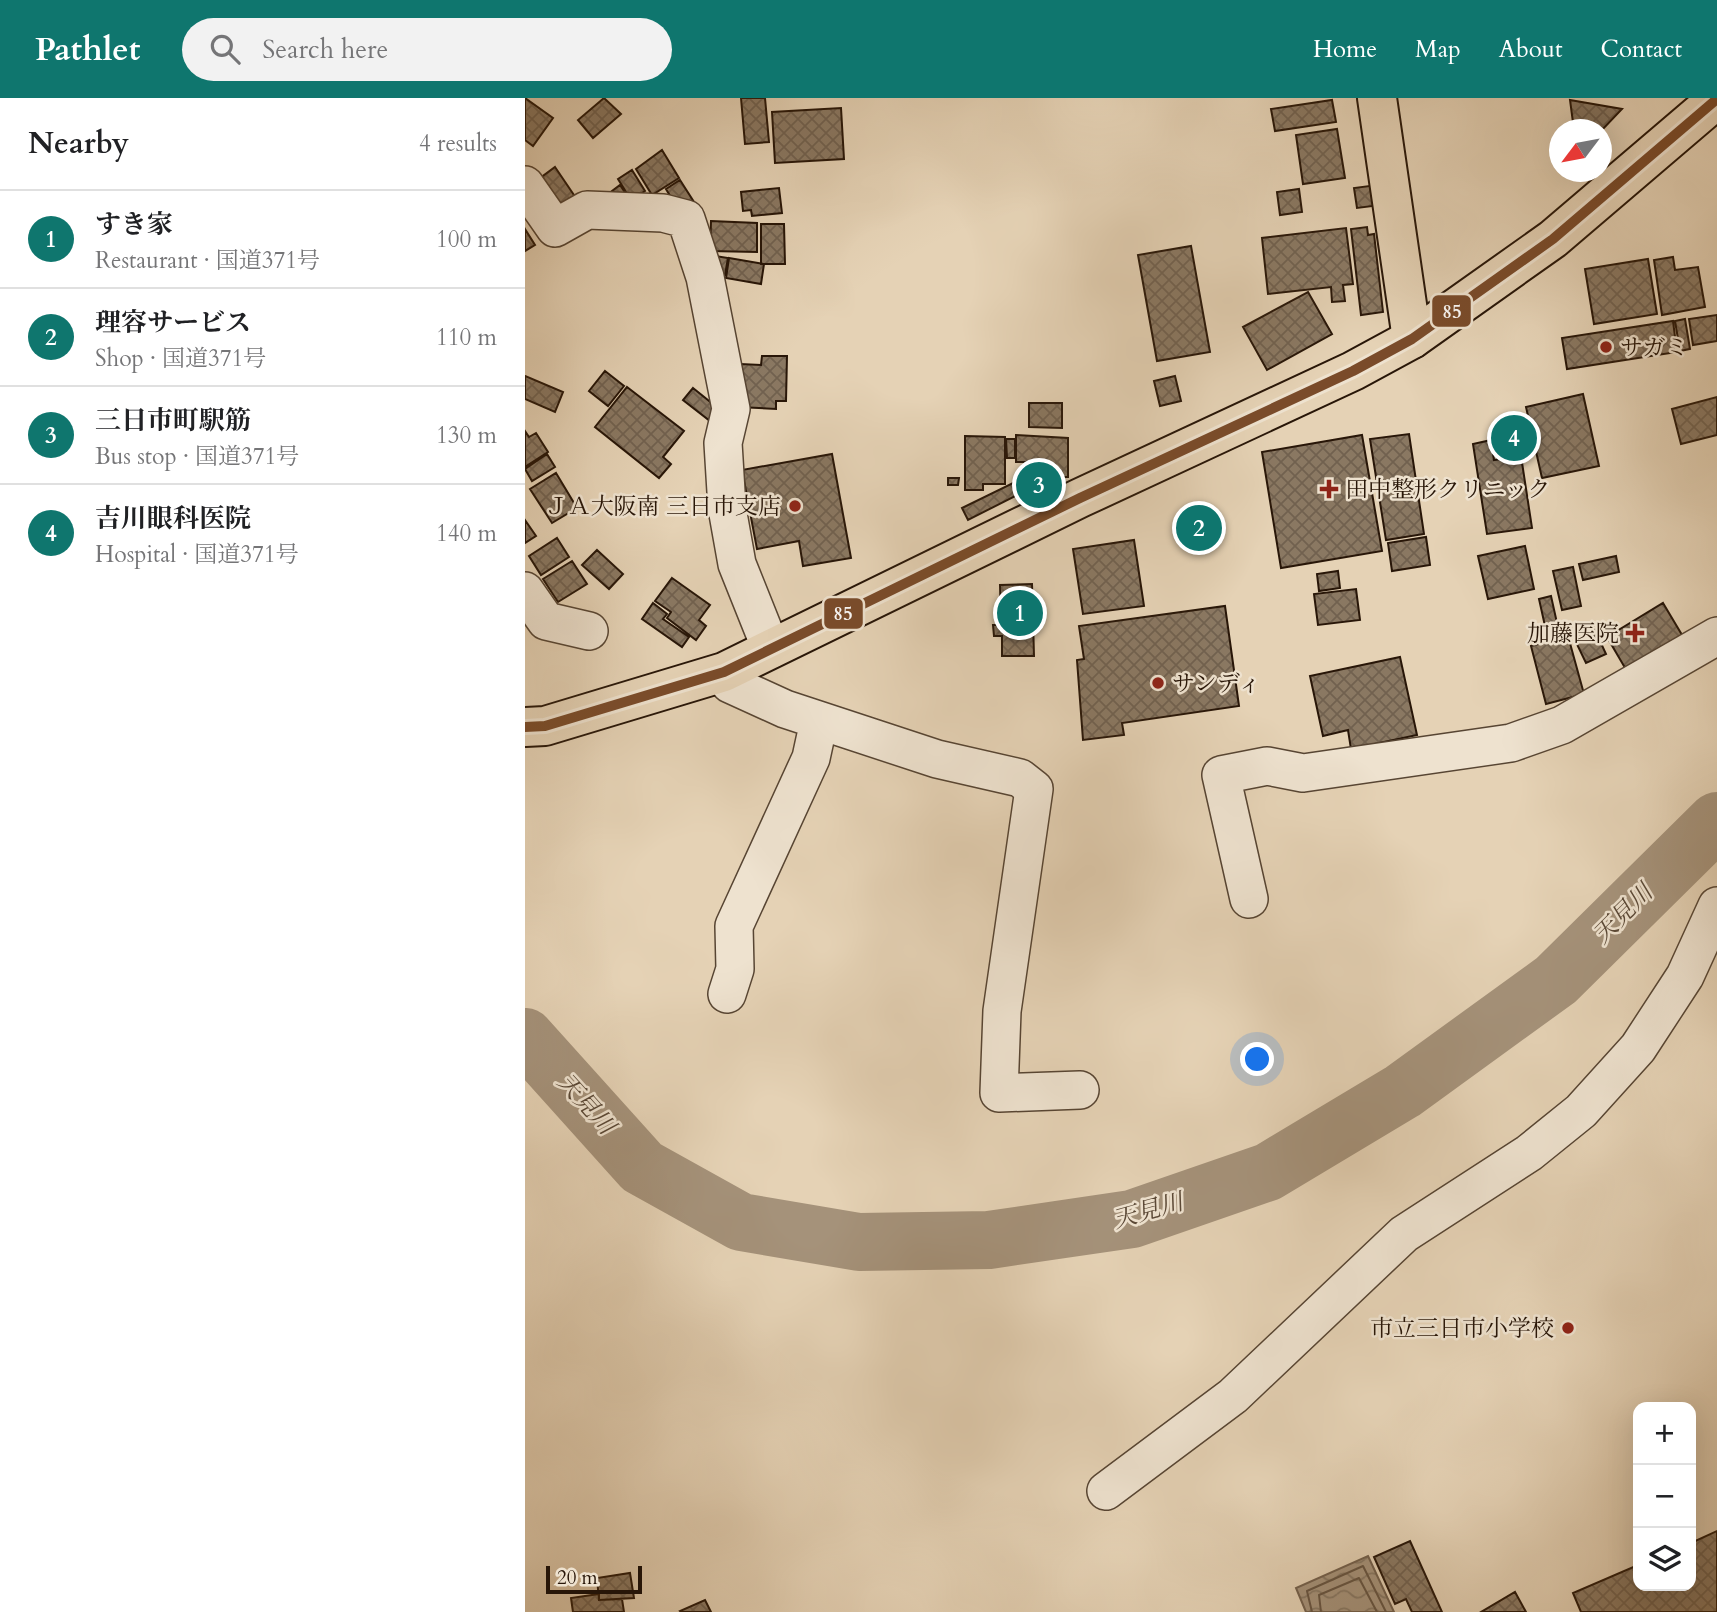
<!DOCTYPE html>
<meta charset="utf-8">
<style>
:root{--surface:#fff;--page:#f2f2f2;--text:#202124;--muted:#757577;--line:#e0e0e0;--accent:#0f766e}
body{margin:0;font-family:Cardo,"Noto Serif JP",serif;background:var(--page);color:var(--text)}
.controls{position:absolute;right:21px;bottom:21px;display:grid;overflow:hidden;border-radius:14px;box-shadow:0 7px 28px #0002}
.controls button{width:63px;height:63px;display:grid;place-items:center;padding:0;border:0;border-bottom:2px solid var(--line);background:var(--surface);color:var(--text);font:35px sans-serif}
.compass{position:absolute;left:1024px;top:21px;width:63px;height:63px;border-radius:50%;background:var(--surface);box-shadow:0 7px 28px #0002;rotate:238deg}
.scale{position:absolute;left:21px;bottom:18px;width:96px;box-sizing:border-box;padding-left:7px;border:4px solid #281608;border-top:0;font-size:19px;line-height:24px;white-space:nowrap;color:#281608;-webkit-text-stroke:5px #eee2cf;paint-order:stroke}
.you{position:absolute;left:733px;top:962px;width:24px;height:24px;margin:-18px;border:5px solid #fff;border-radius:50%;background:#1a73e8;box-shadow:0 0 0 10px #1a73e833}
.badge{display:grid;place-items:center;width:46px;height:46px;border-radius:50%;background:var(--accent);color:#fff;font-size:23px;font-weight:700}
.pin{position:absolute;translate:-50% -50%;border:4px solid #fff;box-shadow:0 2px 7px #0006}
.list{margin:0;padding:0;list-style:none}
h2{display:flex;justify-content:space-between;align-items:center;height:91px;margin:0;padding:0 28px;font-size:30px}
h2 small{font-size:23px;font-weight:400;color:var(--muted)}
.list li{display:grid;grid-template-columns:46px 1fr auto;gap:21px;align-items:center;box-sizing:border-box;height:98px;padding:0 28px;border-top:2px solid var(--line)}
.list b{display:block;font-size:26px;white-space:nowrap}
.list p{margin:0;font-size:23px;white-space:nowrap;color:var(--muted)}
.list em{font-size:23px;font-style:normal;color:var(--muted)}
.icon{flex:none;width:38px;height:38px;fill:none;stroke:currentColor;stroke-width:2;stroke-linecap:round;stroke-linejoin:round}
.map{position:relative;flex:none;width:1192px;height:1514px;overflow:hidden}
header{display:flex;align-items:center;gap:42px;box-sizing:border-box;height:98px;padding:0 35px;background:var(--accent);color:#fff}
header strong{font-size:33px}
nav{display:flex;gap:38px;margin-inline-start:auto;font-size:24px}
.search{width:490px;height:63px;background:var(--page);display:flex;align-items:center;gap:18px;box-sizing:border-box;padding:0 24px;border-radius:38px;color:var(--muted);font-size:26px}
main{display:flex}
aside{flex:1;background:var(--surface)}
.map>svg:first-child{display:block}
</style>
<header>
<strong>Pathlet</strong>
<div class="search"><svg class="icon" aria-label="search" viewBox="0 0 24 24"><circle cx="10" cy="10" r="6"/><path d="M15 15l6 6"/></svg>Search here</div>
<nav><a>Home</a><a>Map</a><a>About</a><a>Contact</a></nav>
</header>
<main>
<aside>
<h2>Nearby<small>4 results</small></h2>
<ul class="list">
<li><span class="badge">1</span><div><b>すき家</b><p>Restaurant · 国道371号</p></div><em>100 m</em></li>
<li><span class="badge">2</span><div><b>理容サービス</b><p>Shop · 国道371号</p></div><em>110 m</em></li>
<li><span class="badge">3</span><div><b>三日市町駅筋</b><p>Bus stop · 国道371号</p></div><em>130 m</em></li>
<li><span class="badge">4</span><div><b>吉川眼科医院</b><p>Hospital · 国道371号</p></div><em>140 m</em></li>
</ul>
</aside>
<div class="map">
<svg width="1192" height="1514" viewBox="0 0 1192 1514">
<defs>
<pattern id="water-waves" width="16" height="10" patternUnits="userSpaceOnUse" patternTransform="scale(1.75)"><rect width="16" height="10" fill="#a5927a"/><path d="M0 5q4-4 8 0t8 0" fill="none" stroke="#867662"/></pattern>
<pattern id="building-cross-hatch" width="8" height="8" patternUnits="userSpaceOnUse" patternTransform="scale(1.75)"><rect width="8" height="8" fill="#8a7862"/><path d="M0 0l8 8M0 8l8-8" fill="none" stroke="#71614f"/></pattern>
</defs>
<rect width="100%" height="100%" fill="#e5d2b5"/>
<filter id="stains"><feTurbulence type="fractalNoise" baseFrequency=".00286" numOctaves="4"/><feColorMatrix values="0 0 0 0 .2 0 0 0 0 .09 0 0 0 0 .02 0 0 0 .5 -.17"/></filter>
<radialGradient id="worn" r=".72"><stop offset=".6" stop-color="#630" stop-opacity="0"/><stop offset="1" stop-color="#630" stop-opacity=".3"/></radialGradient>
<path fill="url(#water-waves)" stroke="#73604c" stroke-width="2" d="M843 1458 869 1514H781L771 1490Z"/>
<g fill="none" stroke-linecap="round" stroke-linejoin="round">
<path stroke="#665441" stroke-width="2" d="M787 1514 782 1493 838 1468 861 1514
M796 1514 794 1497 834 1480 852 1514"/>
<path stroke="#a5927a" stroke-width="58" d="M0 939 117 1069 216 1124 334 1144 464 1142 607 1121 743 1074 878 993 1031 882 1192 723"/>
</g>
<path fill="url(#building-cross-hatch)" stroke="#281608" stroke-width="2" d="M0 0 28 20 8 48 0 42Z
M79 0 96 16 68 40 53 22Z
M216 0H240L244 44 220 46Z
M807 2 811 24 750 33 746 11Z
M1045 2 1097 11 1076 33 1049 32Z
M316 10 319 61 250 65 247 14Z
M812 31 820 80 778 86 771 37Z
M137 52 154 80 127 97 111 71Z
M30 69 55 106 31 122 7 86Z
M107 72 120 93 106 102 93 81Z
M155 82 169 104 154 113 141 91Z
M95 87 105 102 96 108 87 93Z
M852 87 856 107 832 110 829 90Z
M254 90 257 115 227 118 226 112 218 113 216 94Z
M774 91 777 114 755 117 752 94Z
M186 123 232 125V154L185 153Z
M236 126H259L260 166H236Z
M842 129 843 137 849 136 858 214 836 217 826 131Z
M821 130 828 186 818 187 820 203 807 204 806 189 743 196 737 140Z
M0 131 10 147 0 153Z
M666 148 685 254 632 263 613 157Z
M184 157 203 160 200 177 181 173Z
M1148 159 1150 172 1173 169 1180 209 1137 217 1129 162Z
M204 160 239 166 236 186 201 180Z
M1123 161 1132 216 1069 226 1060 171Z
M783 194 807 236 742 272 718 229Z
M1192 217V243L1168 247 1164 221Z
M1160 221 1165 251 1155 253 1150 223Z
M1148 223 1152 254 1042 271 1037 240Z
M237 258H262L261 303H251V311L214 309 216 266 236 267Z
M80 273 99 288 83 308 64 293Z
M0 278 38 294 30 314 0 301Z
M650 278 656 303 635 308 629 283Z
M102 289 159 333 138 359 146 366 134 380 70 329Z
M168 290 194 311 185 323 158 302Z
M1058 296 1074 368 1017 380 1001 309Z
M1192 299V337L1156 346 1147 311Z
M504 305H537V330L504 329Z
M0 333 4 339 11 335 23 354 0 369Z
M884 336 899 436 861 442 845 341Z
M491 337 543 340V379H514V364H491Z
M837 337 857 453 756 470 737 354Z
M440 338 480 339V386H458V392H440Z
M481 341H490V360H482Z
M966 342 969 362 996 358 1007 430 962 436 948 346Z
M22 356 30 369 7 383 0 371Z
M307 356 326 460 278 468 274 443 232 451 217 372Z
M31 375 52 410 27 425 5 391Z
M423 380H434L433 387H423Z
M488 385 494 396 443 422 437 410Z
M0 422 11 438 0 445Z
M901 439 905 467 867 473 863 445Z
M32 440 44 459 16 477 4 458Z
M609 442 619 508 558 516 548 451Z
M1000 448 1009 491 963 501 953 458Z
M72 452 98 476 84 491 57 467Z
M1091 458 1094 474 1058 482 1054 466Z
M47 463 62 486 33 504 18 481Z
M1048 469 1056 508 1037 512 1028 473Z
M813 473 815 490 794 493 792 476Z
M147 480 185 507 174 522 181 528 171 542 142 520 146 514 130 503Z
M507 486 509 558H477V538H469L468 527H476L475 487Z
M831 491 835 522 793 527 789 496Z
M1026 498 1032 525 1020 528 1014 501Z
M128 505 142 516 138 521 164 539 157 549 117 521Z
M1138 505 1160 542 1103 575 1082 539Z
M700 508 714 608 597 625 599 637 558 642 552 562 559 561 554 528Z
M1067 526 1081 556 1061 565 1047 536Z
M1043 538 1059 596 1021 606 1006 548Z
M875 559 892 637 826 651 823 632 798 638 785 578Z
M1192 1433V1514H1056L1048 1495 1113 1467V1488H1166V1445Z
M885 1443 917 1514H887L881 1501 870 1506 849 1459Z
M105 1475 109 1500 74 1502 72 1480Z
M990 1494 1001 1514H956Z
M74 1496V1502L97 1501 99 1514H48L46 1500Z
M180 1502 186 1514H156L155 1513Z"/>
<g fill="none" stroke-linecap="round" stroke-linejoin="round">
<g stroke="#574533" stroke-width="40">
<path id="minor" d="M0 87 30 130 62 112 138 115 161 121 180 179 206 311 198 345 202 410 212 466 246 551
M0 493 21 523 64 533
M199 574 205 586 260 611 412 661 495 680 509 691 477 913 474 995 555 992
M724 801 696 677 742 668 778 675 986 645 1037 627 1192 538
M202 896 210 871 209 828 286 660 294 623
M581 1393 708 1298 879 1136 1004 1055 1056 1013 1113 950 1160 878 1192 808"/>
</g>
<g stroke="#281608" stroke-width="42">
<path id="major" d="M852 0 887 241"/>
</g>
<g stroke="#281608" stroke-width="42">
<path id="highway" d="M0 629 20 628 199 574 555 400 828 273 887 241 1028 141 1192 1"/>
</g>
<use href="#minor" stroke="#eee2cf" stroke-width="37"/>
<use href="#major" stroke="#e5d2b5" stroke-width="38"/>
<use href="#highway" stroke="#e5d2b5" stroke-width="38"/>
<g stroke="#eee2cf" stroke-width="16">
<path id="bus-1" d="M0 629 20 628 199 574 555 400 828 273 887 241 1028 141 1192 1"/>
</g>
<use href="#bus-1" stroke="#7a4b2a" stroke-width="10"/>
</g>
<g fill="#8f2418" stroke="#eee2cf" stroke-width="2.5">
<circle cx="1081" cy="249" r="7"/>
<path d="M800.5 380.5h7v7h7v7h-7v7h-7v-7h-7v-7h7z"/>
<circle cx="270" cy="408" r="7"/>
<path d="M1106.5 524.5h7v7h7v7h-7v7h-7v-7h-7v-7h7z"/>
<circle cx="633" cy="585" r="7"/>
<circle cx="1043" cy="1230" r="7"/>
</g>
<g text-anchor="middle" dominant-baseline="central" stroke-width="5" stroke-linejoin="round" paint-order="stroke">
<g font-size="23" fill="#281608" stroke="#eee2cf" text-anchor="start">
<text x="1095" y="249">サガミ</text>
<text x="820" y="391">田中整形クリニック</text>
<text x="256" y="408" text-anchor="end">ＪＡ大阪南 三日市支店</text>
<text x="1094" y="535" text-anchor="end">加藤医院</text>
<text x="647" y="585">サンディ</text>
<text x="1029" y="1230" text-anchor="end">市立三日市小学校</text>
</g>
<g font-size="24" font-style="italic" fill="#5a4836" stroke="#eee2cf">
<text transform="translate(1098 816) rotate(-45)">天見川</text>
<text transform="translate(61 1006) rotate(48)">天見川</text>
<text transform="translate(623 1113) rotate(-16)">天見川</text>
</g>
</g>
<g stroke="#eee2cf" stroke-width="2.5">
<rect x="906" y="196" width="41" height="34" rx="7" fill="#7a4b2a"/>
<rect x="298" y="499" width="41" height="33" rx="7" fill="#7a4b2a"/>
</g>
<g font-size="19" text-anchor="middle" font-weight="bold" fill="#fff">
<text x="927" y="220">85</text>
<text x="318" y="522">85</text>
</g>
<rect width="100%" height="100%" filter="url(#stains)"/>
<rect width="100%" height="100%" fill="url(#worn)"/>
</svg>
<div class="controls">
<button>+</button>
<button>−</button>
<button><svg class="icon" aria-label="layers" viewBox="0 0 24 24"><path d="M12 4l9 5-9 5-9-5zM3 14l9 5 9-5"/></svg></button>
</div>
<svg class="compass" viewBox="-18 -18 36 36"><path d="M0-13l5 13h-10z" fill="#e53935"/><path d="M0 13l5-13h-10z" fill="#757577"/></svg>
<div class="scale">20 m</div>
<div class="you"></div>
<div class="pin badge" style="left:495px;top:515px">1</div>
<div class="pin badge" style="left:674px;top:430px">2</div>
<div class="pin badge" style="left:514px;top:387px">3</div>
<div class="pin badge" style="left:989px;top:340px">4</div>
</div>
</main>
